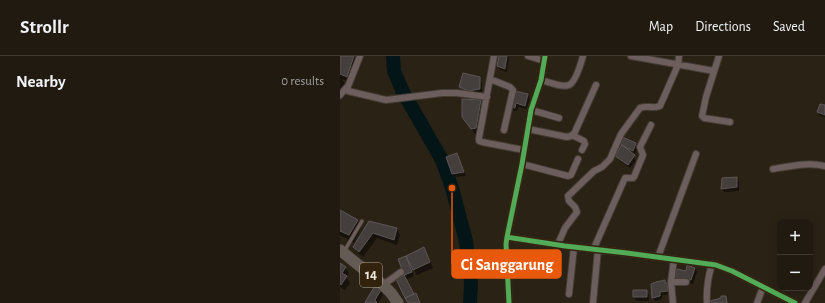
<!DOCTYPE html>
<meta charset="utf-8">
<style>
:root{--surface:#201a10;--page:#2d271e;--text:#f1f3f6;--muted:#a2a19f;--line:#3d3830}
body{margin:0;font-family:"Alegreya Sans",sans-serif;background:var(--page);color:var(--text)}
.controls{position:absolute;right:12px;bottom:12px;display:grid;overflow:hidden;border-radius:8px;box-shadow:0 2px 10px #0003}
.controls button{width:36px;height:36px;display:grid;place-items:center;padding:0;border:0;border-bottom:1px solid var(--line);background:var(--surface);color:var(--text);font:20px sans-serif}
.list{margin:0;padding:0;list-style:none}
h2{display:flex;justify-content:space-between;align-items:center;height:52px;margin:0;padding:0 16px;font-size:17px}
h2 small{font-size:13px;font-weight:400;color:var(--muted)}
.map{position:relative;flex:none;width:485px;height:247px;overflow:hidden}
header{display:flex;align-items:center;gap:24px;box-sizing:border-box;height:56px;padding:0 20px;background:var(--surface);border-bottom:1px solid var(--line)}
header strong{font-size:19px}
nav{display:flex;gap:22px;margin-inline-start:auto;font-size:14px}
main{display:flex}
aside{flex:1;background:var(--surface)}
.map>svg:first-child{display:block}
</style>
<header>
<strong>Strollr</strong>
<nav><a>Map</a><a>Directions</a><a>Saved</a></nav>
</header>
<main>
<aside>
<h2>Nearby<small>0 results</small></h2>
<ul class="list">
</ul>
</aside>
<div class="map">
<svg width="485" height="247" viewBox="0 0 485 247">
<rect width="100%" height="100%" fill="#2b2216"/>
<path fill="#0007" d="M0 0H14L17 6 10 26 2 23 5 28 2 39 0 38Z
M160 0H168L169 2 167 16 160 14 158 10Z
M139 22 142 28V39L124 37 121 31Z
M176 36 188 39 190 43 187 53 178 51 177 55H174L172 51Z
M140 45 144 51 139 78H135L123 61Z
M485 50V61L480 60 478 56Z
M280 87 295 88 298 92 295 98 289 95 296 104 290 112 279 104 277 100 282 91Z
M117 98 119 102 126 120 116 121 113 117Z
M396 122 399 126V135L384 136 382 133Z
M0 155 17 164 21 172 14 187 0 179Z
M30 166 57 173 60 179 57 189 37 182 23 201 18 197 14 191Z
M87 198 93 212 77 219 68 202 67 203 74 220 66 224 74 239 75 238 80 247H69L57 224 66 220 59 204 67 201Z
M0 208 5 211 9 217 6 221 10 227 5 234 0 231Z
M355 212 357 216 353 228 337 227 347 216Z
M325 226 329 232 330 238 322 239V243L315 245 313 242Z
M35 231 41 235 43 239 38 247H27Z
M306 235 309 239V245H297L294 241Z"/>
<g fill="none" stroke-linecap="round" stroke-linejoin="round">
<path stroke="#041518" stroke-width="14" d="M53 0 54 15 63 36 102 104 112 132 126 185 131 226 130 247"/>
</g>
<path fill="#443e3d" stroke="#5c5656" d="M0 0H14L7 21 0 18Z
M159 0H167L165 13 157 10Z
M123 17 140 21V33L128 35 119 31Z
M175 35 188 38 185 50 176 47 175 52 171 51Z
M122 43 141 44 136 72 131 73 122 61Z
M480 48 485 49V59L477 56Z
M280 80 296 87 293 95 279 88Z
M282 89 295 99 288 109 275 100Z
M117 97 124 116 112 118 106 101Z
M397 121V131L381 133 382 122Z
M0 154 18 164 9 179 0 175Z
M29 165 57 172 54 184 33 177 19 196 13 191Z
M84 191 90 206 73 214 66 200Z
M66 200 72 216 64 219 58 203Z
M0 207 6 211 2 217 7 220 1 229 0 228Z
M347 209 355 212 351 224 334 223 337 213 346 215Z
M64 219 74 238 65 242 56 223Z
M325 224V227H327L328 235 320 236V240L312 242 311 228 316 226Z
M35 230 41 234 35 244 37 247H26L25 246Z
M293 234H307V241H293Z
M76 237 80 247H68L65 242Z
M381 240H386L387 247H370V245L381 242Z"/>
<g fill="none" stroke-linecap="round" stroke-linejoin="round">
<g stroke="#453c33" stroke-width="4.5">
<path id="lane" d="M5 194 22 165"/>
</g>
<g stroke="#453c33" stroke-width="8">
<path id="street" d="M20 0 7 33 8 35 12 36 46 44 102 37H117L147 41
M154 0 139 82V85L142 86 184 94
M188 0 204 5
M291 0 374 15
M379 0 366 41 362 60 364 62 390 66
M150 23 170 31 173 34 164 74
M201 24C208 26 223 32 229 29 236 26 241 7 243 0
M0 39 8 30
M191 54 219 62
M188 73 227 81 231 80 234 78 256 29
M232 79 244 85 245 88 242 94
M182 108 228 120 231 119 238 103
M433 113C450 110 468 106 485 110
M167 181 225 190 287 197 376 209 392 215 455 247
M218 188 225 172 237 156 235 151 229 145 228 140 254 115 262 111 270 103 281 78 300 52C307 49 314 53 320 50L338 9 339 0
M254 192 285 122H293L294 121 303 99 300 91 311 69
M318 201 356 98
M331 226H346
M43 229 61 216
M229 238 234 191
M169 247 166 188 167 181 182 108 191 54 201 24 205 0
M253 247 258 193
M333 247 331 226 334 203
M367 247C366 233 368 221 372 208
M417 247 423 231
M465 247 485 213"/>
</g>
<g stroke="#453c33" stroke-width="12">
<path id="highway" d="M0 194 43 229 51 237 58 247"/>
</g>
<use href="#lane" stroke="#6c5e5c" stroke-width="3"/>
<use href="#street" stroke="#6c5e5c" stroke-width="6"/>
<use href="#highway" stroke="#655b55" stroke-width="11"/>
<g stroke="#33230e" stroke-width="8">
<path id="cycleway" d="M167 181 225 190 287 197 376 209 392 215 455 247
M169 247 166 188 167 181 182 108 191 54 201 24 205 0"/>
</g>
<use href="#cycleway" stroke="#51ab58" stroke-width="5"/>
</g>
<g text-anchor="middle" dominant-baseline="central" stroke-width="3" stroke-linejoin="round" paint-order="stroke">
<rect fill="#33230e" stroke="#b6aa9b" stroke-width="1" x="20" y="207" width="22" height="24" rx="3"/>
<g font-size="14" font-weight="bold" fill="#eee4d7">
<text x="31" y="219">14</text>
</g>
</g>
<path fill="none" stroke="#e8590c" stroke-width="1.5" d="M112 132L112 208"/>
<circle fill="#e8590c" stroke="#33230e" stroke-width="1.5" cx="112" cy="132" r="4"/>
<rect fill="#e8590c" stroke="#e8590c" stroke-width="1.5" x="112" y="194" width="109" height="28" rx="4"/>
<g font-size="16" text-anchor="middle" font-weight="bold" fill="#fff">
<text x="167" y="214">Ci Sanggarung</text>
</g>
</svg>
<div class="controls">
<button>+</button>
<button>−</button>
</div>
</div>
</main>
